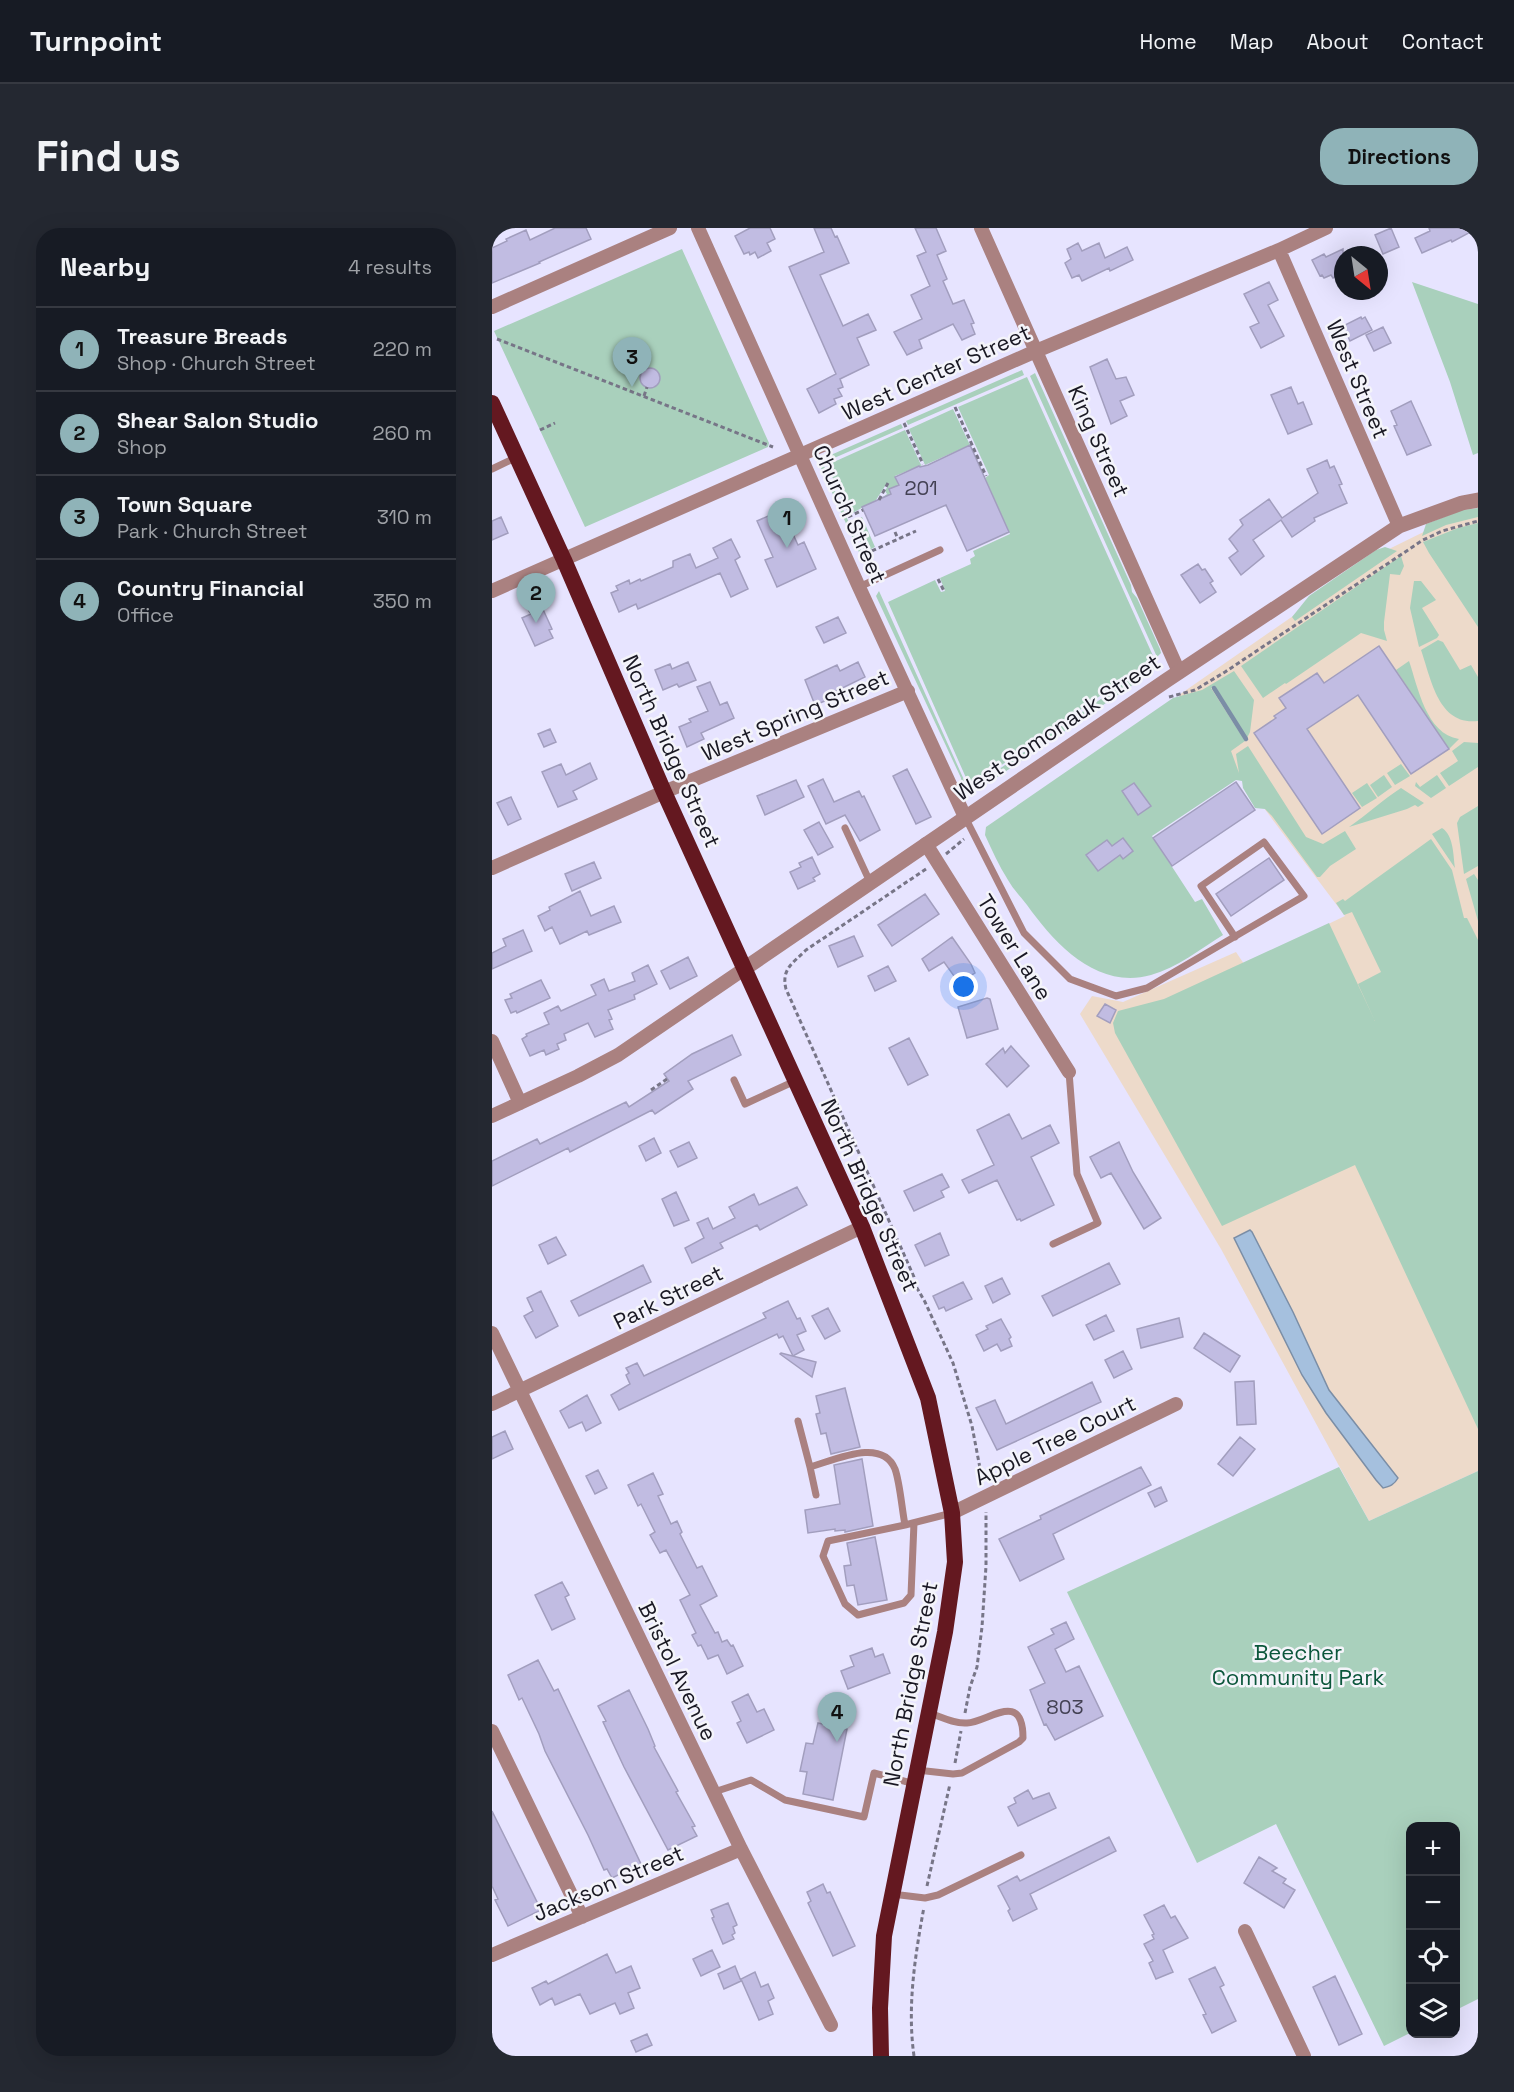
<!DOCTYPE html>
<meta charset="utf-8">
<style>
:root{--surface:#171b24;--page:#242831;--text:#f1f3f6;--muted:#9ea1a6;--line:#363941;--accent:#8fb3b8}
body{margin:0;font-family:"Space Grotesk",sans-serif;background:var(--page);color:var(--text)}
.controls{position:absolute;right:18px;bottom:18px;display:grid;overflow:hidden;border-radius:12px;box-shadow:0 6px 24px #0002}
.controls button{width:54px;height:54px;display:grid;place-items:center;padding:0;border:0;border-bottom:2px solid var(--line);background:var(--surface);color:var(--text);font:30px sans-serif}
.compass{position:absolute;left:842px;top:18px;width:54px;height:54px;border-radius:50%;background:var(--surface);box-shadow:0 6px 24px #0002;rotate:150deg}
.you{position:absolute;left:472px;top:759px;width:21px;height:21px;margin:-15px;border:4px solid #fff;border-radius:50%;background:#1a73e8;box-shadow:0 0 0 9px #1a73e833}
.badge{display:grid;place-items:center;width:39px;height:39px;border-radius:50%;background:var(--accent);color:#111;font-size:20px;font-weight:700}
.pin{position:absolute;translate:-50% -50px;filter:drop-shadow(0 2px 3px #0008)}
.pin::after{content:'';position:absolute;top:32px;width:21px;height:18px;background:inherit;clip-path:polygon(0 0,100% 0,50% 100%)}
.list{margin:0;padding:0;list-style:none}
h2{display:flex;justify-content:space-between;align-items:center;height:78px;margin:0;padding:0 24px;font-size:26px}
h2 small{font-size:20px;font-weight:400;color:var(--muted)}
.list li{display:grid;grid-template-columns:39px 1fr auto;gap:18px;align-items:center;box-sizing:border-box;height:84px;padding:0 24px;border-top:2px solid var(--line)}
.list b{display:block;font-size:22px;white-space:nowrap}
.list p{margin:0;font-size:20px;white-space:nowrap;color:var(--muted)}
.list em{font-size:20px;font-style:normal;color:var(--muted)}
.icon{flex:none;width:33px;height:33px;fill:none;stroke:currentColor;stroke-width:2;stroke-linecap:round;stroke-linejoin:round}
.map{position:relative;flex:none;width:986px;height:1828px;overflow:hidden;border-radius:24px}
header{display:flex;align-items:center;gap:36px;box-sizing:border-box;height:84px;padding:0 30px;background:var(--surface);border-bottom:2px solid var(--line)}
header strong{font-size:28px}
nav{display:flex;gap:33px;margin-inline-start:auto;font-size:21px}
.intro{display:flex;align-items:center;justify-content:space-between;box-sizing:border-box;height:144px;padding:0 36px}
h1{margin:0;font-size:42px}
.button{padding:15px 27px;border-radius:24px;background:var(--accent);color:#111;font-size:21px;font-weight:700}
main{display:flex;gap:36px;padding:0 36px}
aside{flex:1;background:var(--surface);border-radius:24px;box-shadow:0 6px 24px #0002}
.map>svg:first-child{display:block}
</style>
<header>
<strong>Turnpoint</strong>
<nav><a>Home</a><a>Map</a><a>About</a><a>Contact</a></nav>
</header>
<div class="intro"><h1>Find us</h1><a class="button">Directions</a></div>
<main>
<aside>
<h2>Nearby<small>4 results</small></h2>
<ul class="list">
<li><span class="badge">1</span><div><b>Treasure Breads</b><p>Shop · Church Street</p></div><em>220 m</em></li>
<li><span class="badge">2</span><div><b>Shear Salon Studio</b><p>Shop</p></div><em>260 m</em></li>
<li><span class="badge">3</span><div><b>Town Square</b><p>Park · Church Street</p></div><em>310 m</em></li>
<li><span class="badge">4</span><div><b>Country Financial</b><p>Office</p></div><em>350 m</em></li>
</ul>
</aside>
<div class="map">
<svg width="986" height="1828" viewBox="0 0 986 1828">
<rect width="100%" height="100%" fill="#e7e4ff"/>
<path fill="#eddaca" d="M986 288V1243L877 1293 729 1021 588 786 600 768 631 774 744 724 752 736 853 688 687 467 899 320 954 293Z"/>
<path fill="#a9d0bc" d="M190 21 277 215 276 219 93 299 2 103Z
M920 54 986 76V225L981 227 958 154Z
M530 142 532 147 416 197 414 193Z
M543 145 639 357 640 364 645 370 668 421 669 425 665 429 538 148Z
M535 149 662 430 484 555 475 552 396 374 443 352 449 364 453 363 448 350 479 336 478 331 483 328 481 323 518 306 493 250 497 247 466 179Z
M461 181 478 217 433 237 417 201Z
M409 196 411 200 333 234 332 230Z
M413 202 430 239 427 238 403 248 407 257 399 266 388 271 395 266 393 263 397 256 395 255 384 272 357 287 335 237Z
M332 238 378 342H375L329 240Z
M986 280V289L954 297 930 308 934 296 970 282Z
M370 289 383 319 373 324 360 294Z
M986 295V399L937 325 931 314 966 300Z
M893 319 905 323 803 393 800 389 817 368 884 322Z
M909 328 912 338 908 347 898 346 892 394V402L895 413 869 405 794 456 793 455 771 470 749 438Z
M922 353H929L944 372 930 380 947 407 945 410 927 419 918 380Z
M387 363 473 554 469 556V550L384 368Z
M946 412 951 414 968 442 979 437 986 449V493C946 498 939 450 929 422Z
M664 433 666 438 661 443 495 556 481 562 471 559 476 556 484 557Z
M917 433C926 459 934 506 967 511L957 521 904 442Z
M742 443 762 472 758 504 755 510 723 458 719 460 753 513 739 523 747 545 744 526 756 518 814 609 831 616 853 603 864 621 838 638 828 649H825L780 588 773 581 763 580 751 560 750 553 744 552 660 608 703 674 710 671 731 707C708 721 685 740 659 747 605 762 563 716 535 677 529 669 521 661 516 652 507 638 500 622 493 607L494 599 681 470 710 462Z
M972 514 986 515V539L957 558 948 545 966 533 960 523Z
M909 536 918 548 903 557 895 545Z
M892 547 900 559 886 569 878 557Z
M945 547 954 560 939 570 923 558 924 554 928 559Z
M875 555 885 570 870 579 860 565Z
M909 560 932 575 926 579 923 577 915 581 857 599C875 587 890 572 909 560Z
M986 578V638L972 646 965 595 968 589Z
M950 600C962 608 961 627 963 640L940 606Z
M939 611 960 642 972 690H975L986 712V1201L863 937 730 998 623 805 621 795 626 783 672 771 837 695 883 793 866 756 889 744 860 684 852 687 844 675 851 671 853 673Z
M982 646 986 652V693L974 651Z
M847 1239 877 1293 986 1243V1771L964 1782V1598H918V1805L892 1818 784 1596 705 1635 575 1364Z"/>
<path fill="#a5c0de" stroke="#7b8ea6" stroke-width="1.5" d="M758 1002 760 1004 801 1084 837 1162 906 1250C902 1257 898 1258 891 1260L884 1252 834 1185 810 1147 742 1010Z"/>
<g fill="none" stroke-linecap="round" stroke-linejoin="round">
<path stroke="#7b8ea6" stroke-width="4.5" d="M722 460 754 511"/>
</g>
<path fill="#c1bce2" stroke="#a29ebe" stroke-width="1.5" d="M63 0H94L99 11 47 34 48 35 0 55V20L15 13 14 11 34 2 38 12Z
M258 0H278L283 11 275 15 279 23 266 30 263 24 258 27 257 24 252 26 243 8Z
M322 0H339L343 9 345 8 357 35 328 47 351 98 376 86 384 102 365 110 377 137 348 151 351 159 346 161 350 168 342 171 344 176 327 185 315 161 344 146 297 39 332 24Z
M423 0H444L454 23 445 27 455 51 451 53 461 76 472 72 482 95 479 96 483 106 470 112 461 96 427 112 430 120 415 127 402 104 430 91 419 67 438 58 425 28 434 24Z
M899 0 907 19 891 26 883 7Z
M937 0H986L960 14 959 12 930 25 923 10 938 3Z
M586 15 590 23 607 15 613 30 635 19 641 32 618 43 617 40 590 53 587 47 580 50 573 35 579 31 575 21Z
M851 21V45L841 50 839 47 832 50 830 47 828 48 820 32 832 26 834 29Z
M777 54 786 72 776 77 792 108 769 120 758 99 767 95 752 66Z
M869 89 870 91 873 89 880 102 858 113 851 98Z
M891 99 899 115 882 123 874 107Z
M615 131 624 151 634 149 642 167 628 173 635 188 619 196 598 139Z
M148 150a10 10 0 1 1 20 0a10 10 0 1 1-20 0Z
M799 159 806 176 811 174 820 196 796 206 779 167Z
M919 173 939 217 915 227 902 198 905 197 899 183Z
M478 217 517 304 475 323 454 277 383 308 370 279 399 266 397 261 407 257 403 249 427 238 428 239 436 237Z
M835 232 838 240 842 238 850 256 847 257 855 275 822 290 823 293 800 309 789 292 761 312 772 328 749 347 737 330 746 323 737 311 751 297 748 292 777 271 790 290 826 265 815 241Z
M290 282 306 317 312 314 324 341 285 359 273 332 281 329 265 293Z
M9 289 16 305 0 312V293Z
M239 311 248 329 243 332 256 361 239 369 228 345 146 381 144 376 127 384 119 365 126 362 124 358 137 352 138 356 148 351 149 353 181 339V333L198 326 204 340 226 330 221 320Z
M706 336 710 342 713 341 721 353 718 355 724 364 708 375 689 347Z
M49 377 60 401 57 402 61 410 43 418 30 390 39 386 37 383Z
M346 389 354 405 332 415 324 399Z
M887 418 957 521 919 546 866 467 815 501 868 580 830 606 762 505 784 490 782 488 794 480 787 470 825 445 832 455Z
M196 434 204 452 187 459 185 456 171 462 163 442 178 436 180 441Z
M366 434 373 449 338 466 340 470 323 477 313 452 345 437 348 443Z
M218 454 228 477 235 474 242 490 209 505 212 511 195 519 187 499 199 494 197 491 216 483 205 459Z
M58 501 64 514 52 519 46 506Z
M98 535 105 551 81 563 85 571 66 579 50 544 69 536 74 547Z
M415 541 439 589 424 596 401 548Z
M331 551 342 574 367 563 370 569 372 568 388 602 368 613 353 587 334 596 316 558Z
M304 552 312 569 273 587 265 568Z
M744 554 763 582 680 638 661 610Z
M642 555 659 578 646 587 630 563Z
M19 569 29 591 16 597 5 575Z
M327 594 341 619 326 627 312 602Z
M631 610 641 623 631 631 628 627 606 643 594 627 615 612 620 618Z
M320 629 328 646 321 650 323 653 306 661 298 644 309 639 307 635Z
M777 630 792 652 739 688 724 666Z
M102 634 109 650 80 663 73 646Z
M88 663 99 688 122 678 129 694 97 707 95 703 68 716 60 699 53 703 46 688 58 682 57 679Z
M433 666 447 686 400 718 386 697Z
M31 702 40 723 0 741V725L14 718 11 711Z
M362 708 371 728 346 739 337 718Z
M460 709 479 736 483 745 467 755 452 734 437 743 430 731Z
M196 729 205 748 178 761 169 743Z
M156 737 165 756 142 767 143 771 116 782 120 791 117 792 121 801 103 809 96 795 72 806 74 812 65 816 67 821 54 827 52 822 38 828 30 811 35 808 34 806 57 796 52 785 66 778 69 783 104 767 99 757 112 751 117 763 143 753 140 745Z
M396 738 404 753 383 763 376 748Z
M49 752 58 770 25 785 24 783 19 785 13 772 20 770 18 766Z
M495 770 498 771 506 801 475 810 466 779Z
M613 776 624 782 618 795 605 788Z
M240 807 249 827 196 853 201 861 163 886 160 882 78 924 76 920 0 958V933L45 911 48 916 134 874 137 879 177 853 172 846 200 826Z
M417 810 436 847 416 857 397 820Z
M519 818 537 838 515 859 494 836 511 820 513 825Z
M517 886 530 911 558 897 567 915 539 929 562 977 529 993 528 991 525 992 505 952 477 965 470 952 502 937 485 902Z
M162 910 169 925 154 933 147 918Z
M197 914 205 930 186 939 178 923Z
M627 914 641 944 669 990 652 1001 619 945 609 950 598 929Z
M450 946 457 959 449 963 452 969 422 983 412 963Z
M305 959 315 977 268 1002 265 997 228 1015 231 1020 200 1035 193 1020 212 1010 205 995 216 990 221 1001 243 990 237 979 262 966 267 977Z
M184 964 197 992 182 998 170 971Z
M448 1005 457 1027 433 1038 423 1017Z
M64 1009 74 1027 56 1036 47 1017Z
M617 1035 628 1056 561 1088 550 1068Z
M151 1037 159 1054 87 1088 79 1073Z
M510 1050 518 1066 501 1075 493 1058Z
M471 1054 480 1071 454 1083 452 1079 447 1081 441 1068Z
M49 1063 66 1098 44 1110 32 1088 41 1083 35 1070Z
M296 1073 305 1091 308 1090 314 1103 305 1107 312 1122 301 1128 291 1108 287 1110 285 1106 127 1182 119 1167 138 1156 134 1147 137 1145 134 1140 145 1135 152 1148 274 1090 271 1085Z
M336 1080 348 1103 333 1111 320 1088Z
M614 1087 622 1103 602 1112 594 1097Z
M687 1090 691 1109 649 1120 645 1101Z
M509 1091 519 1109 517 1111 520 1118 509 1123 505 1116 492 1123 484 1107 496 1101 494 1098Z
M712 1105 748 1128 738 1144 702 1120Z
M631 1123 640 1141 622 1150 613 1132Z
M289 1125 324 1134 320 1149 288 1126Z
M762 1153 764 1196 745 1197 743 1154Z
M600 1154 609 1174 505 1222 484 1180 503 1172 514 1196Z
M353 1160 368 1219 339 1226 334 1205 329 1206 324 1186 328 1185 324 1168Z
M95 1167 109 1195 94 1203 90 1194 77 1200 68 1183Z
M13 1203 21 1221 0 1231V1209Z
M748 1209 763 1221 741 1248 726 1236Z
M370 1231 381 1298 353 1304V1302L343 1303V1301L316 1305 313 1282 348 1276 342 1237Z
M649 1239 659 1257 561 1306 572 1331 528 1353 507 1311 549 1291 548 1288Z
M106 1242 115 1260 103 1266 94 1248Z
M161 1245 171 1266 166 1268 179 1296 185 1293 190 1304 188 1306 205 1340 210 1338 225 1368 208 1377 223 1405 226 1404 230 1414 235 1412 239 1418 241 1417 251 1438 235 1446 226 1427 216 1431 209 1417 206 1418 200 1407 204 1405 188 1372 198 1367 174 1322 168 1325 158 1307 163 1304 149 1276 146 1278 136 1257Z
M669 1259 675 1273 663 1279 656 1265Z
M383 1309 395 1372 366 1377 362 1357 355 1358 352 1338 359 1337 355 1315Z
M70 1354 77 1367 73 1369 83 1391 60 1402 43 1367Z
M574 1394 582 1411 563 1421 574 1444 587 1438 611 1488 563 1512 554 1496 552 1497 538 1462 553 1455 536 1419 562 1406 559 1401Z
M380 1420 383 1429 391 1426 398 1445 356 1461 349 1443 362 1438 358 1428Z
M46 1432 62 1463 66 1461 149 1636 120 1650 115 1641 112 1642 96 1607 53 1523 47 1506 30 1470 27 1472 16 1447Z
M137 1462 156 1501 163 1518 162 1519 186 1563 184 1564 203 1598 200 1599 205 1608 176 1622 132 1539 111 1494 114 1493 106 1478Z
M256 1466 265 1484 272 1481 282 1502 255 1515 245 1495 249 1493 240 1474Z
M326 1495 355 1501 341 1572 311 1566 315 1544 308 1543 314 1515 321 1516Z
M536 1562 541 1571 557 1565 564 1580 526 1598 516 1579 524 1575 522 1570Z
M0 1583 49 1682 16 1698 3 1672 6 1671 0 1658Z
M617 1609 624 1623 538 1666 545 1681 521 1693 516 1683 518 1681 506 1658 525 1648 528 1653Z
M767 1629 785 1640 780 1643 794 1651 791 1655 803 1662 792 1680 752 1655Z
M331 1656 335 1665 338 1664 363 1718 341 1728 316 1675 319 1673 315 1664Z
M236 1675 245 1697 241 1699 243 1705 240 1707 242 1711 231 1716 220 1690 222 1689 219 1682Z
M672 1677 679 1690 683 1688 696 1710 671 1722 681 1744 664 1751 657 1735 661 1733 652 1716 662 1711 660 1707 662 1706 652 1687Z
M220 1722 228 1739 209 1748 201 1731Z
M115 1726 124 1745 139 1738 148 1760 136 1765 142 1780 128 1786 123 1775 98 1786 88 1766 63 1777 60 1770 48 1777 40 1760 54 1753 56 1756Z
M243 1738 249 1753 232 1761 226 1746Z
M723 1739 732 1757 728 1759 744 1793 720 1805 711 1787 714 1786 697 1751Z
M263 1744 269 1759 276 1756 282 1770 276 1773 281 1786 267 1792 249 1751Z
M843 1748 870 1806 847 1817 821 1759Z
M155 1806 160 1817 144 1824 139 1813Z"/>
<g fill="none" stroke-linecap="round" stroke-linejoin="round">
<path stroke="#777587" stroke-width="3" stroke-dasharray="4.5 3" stroke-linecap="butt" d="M5 111 281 219
M152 168 155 159
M463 179 494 248
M412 195 431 236
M48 202 63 195
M387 272 396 255
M356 289 371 282
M403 304 406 311
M373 326 424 303
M446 351 452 363
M677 469 703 462 733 444 931 312 950 303 986 293
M454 626 472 611
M434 641 314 722C301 735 289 741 294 761L422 1049 425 1060 433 1074 461 1135 480 1198 491 1256
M159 862 175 851
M473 1485 478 1459 485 1439 490 1399 494 1338V1284
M463 1535 469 1503
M435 1658 458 1556
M422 1828C415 1779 423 1728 432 1679"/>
<path stroke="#aa8180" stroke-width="7" d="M0 241 25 229
M367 359 448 322
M473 589 532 705 578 751 624 768 655 760 812 668 772 614 709 658 743 709
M353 600 378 654
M242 852 253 876 303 853
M561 1016 606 995 585 946 577 844
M306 1193 318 1239
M324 1267 318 1239C343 1232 390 1209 403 1241 408 1255 410 1282 413 1297L460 1285
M413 1297 336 1313 331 1328 353 1376 366 1387 412 1375 419 1367 422 1295
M425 1542 461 1546 470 1545 527 1514 531 1510C531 1461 496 1494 475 1495 463 1496 449 1489 438 1485
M222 1564 259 1552 293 1572 372 1589 382 1545 423 1556
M400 1666 433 1670 446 1667 529 1627"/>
<path stroke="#aa8180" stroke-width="14" d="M206 0 367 359 473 589
M489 0 687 444
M787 22 907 298
M0 79 178 0
M0 363 544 123 787 22 834 0
M434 616 577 844
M0 640 172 564 416 463
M0 813 28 875
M0 888 86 848 126 827 252 741
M0 1105 249 1621 339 1797
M0 1176 370 999
M460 1285 684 1176
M0 1503 90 1689
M753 1703 812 1828
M0 1727 249 1621"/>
<path stroke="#aa8180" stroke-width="15" d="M252 741 675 452 907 298 970 275 986 272"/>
<path stroke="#641820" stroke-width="16" d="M0 175 72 332 172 564 370 999 436 1170 460 1285 463 1334 453 1404 392 1708 388 1780 389 1828"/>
</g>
<g text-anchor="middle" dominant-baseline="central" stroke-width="5" stroke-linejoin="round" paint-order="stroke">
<g font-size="20" fill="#434153">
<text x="429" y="260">201</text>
<text x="573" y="1479">803</text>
</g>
<g font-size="22" fill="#191823" stroke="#f4f4fa">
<text transform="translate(444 144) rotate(-24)">West Center Street</text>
<text transform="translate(866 151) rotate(67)">West Street</text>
<text transform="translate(607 213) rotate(66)">King Street</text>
<text transform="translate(358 286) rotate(66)">Church Street</text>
<text transform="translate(303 487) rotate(-23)">West Spring Street</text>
<text transform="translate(565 499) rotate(-34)">West Somonauk Street</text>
<text transform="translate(180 523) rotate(66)">North Bridge Street</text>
<text transform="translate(523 719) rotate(58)">Tower Lane</text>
<text transform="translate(378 967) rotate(66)">North Bridge Street</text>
<text transform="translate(176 1069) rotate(-26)">Park Street</text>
<text transform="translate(563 1212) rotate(-26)">Apple Tree Court</text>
<text transform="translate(186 1443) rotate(64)">Bristol Avenue</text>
<text transform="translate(418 1456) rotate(-79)">North Bridge Street</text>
<text transform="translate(116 1655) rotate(-23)">Jackson Street</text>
</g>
<g font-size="22" fill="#0b563b" stroke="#f4f4fa">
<text x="806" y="1424">Beecher<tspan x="806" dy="25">Community Park</tspan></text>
</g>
</g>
</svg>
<div class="controls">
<button>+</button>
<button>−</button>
<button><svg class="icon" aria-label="locate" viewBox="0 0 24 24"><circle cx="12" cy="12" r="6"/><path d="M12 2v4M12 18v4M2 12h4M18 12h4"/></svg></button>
<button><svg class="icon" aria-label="layers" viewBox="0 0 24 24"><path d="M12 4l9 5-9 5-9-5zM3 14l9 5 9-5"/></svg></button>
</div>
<svg class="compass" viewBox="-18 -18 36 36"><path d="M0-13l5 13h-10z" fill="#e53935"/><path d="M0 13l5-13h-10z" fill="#9ea1a6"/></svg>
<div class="you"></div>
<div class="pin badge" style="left:295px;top:320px">1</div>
<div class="pin badge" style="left:44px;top:395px">2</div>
<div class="pin badge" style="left:140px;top:159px">3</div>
<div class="pin badge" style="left:345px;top:1514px">4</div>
</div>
</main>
